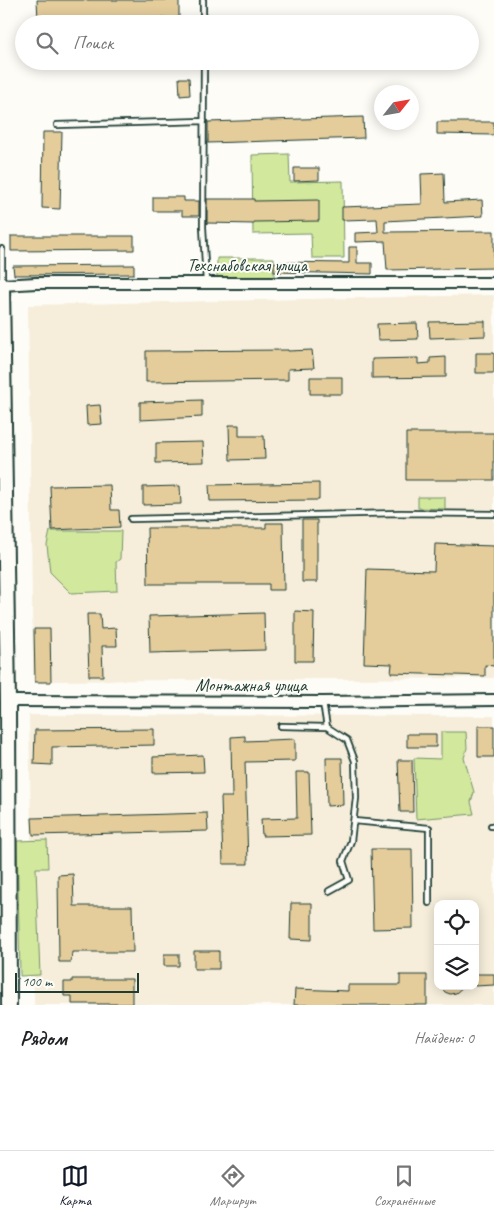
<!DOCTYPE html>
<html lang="ru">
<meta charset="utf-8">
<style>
:root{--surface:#fff;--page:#f2f2f2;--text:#202124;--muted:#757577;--line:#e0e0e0;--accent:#111827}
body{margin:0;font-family:Caveat,sans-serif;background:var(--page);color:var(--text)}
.controls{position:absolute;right:15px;bottom:15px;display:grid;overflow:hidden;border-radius:10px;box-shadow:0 2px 12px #0003}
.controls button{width:45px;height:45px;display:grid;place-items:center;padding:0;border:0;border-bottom:1px solid var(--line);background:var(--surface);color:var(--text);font:25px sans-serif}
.compass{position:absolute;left:374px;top:85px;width:45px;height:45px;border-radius:50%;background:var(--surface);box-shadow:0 2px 12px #0003;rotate:59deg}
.scale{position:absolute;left:15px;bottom:12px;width:124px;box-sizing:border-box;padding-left:5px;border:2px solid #1f3d34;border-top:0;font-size:14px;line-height:18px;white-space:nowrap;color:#1f3d34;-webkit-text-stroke:4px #fdfcf7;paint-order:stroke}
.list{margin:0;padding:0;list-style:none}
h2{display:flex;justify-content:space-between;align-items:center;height:65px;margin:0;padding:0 20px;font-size:21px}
h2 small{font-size:16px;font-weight:400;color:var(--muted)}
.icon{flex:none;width:28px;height:28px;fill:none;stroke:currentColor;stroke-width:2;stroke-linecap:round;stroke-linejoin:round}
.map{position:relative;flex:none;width:494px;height:1005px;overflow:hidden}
.search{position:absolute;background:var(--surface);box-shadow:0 2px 12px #0003;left:15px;right:15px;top:15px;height:55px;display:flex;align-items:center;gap:12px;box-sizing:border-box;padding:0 18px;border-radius:28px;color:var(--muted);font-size:19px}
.sheet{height:145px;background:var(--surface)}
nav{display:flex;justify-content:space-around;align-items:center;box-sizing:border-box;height:70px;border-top:1px solid var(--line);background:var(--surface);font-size:14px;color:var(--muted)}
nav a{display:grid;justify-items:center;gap:2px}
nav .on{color:var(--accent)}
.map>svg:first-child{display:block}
</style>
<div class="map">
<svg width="494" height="1005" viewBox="0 0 494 1005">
<rect width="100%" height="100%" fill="#fdfcf7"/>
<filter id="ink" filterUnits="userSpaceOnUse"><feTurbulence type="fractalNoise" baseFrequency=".02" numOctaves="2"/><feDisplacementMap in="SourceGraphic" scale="10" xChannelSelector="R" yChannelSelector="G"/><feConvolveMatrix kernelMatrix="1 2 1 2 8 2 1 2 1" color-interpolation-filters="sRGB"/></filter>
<g filter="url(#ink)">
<path fill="#f6eedb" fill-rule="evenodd" d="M494 295V678L33 681 28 305Z
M29 715 494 716V1005H34ZM438 904H475V986H438Z
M0 815 4 988V1005H0Z"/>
<path fill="#d1e89d" stroke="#789268" d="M289 154 290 182 343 181 344 258H312L311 233 253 234 252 155Z
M217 258H274V280H217Z
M418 497H445V509L418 508Z
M50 531H121L120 559 116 562 117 591 71 593 50 572 47 545Z
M441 732H466L467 748 464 758 474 792 471 802 474 814 416 819 414 758 441 759Z
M47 840 48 868H36L40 975 20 976 17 841Z"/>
<path fill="#e4cc9b" stroke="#1f3d34" d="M37 0H179V18L38 20Z
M179 78H189L190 95 180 96Z
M363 117 364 138 208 143V122Z
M437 122H494V135L437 134Z
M43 132H62L60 209 42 208Z
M294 168H319V180L294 181Z
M444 173 445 202 482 200 483 216 385 221V232L494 231V268L387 270 385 241 355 242V233L378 232 377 219 342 220V207L422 204 421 174Z
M153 197H184V201H199V216H182V211H153Z
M207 199H254V201L319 200V221L254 222V224L207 223Z
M11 236H134V250L11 251Z
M349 247H357V263H372V274L274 272V262L349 263Z
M134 265V274L14 275 13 266Z
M485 321V336L430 338 429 322Z
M417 323 418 339 378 340 377 324Z
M288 350V351L312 350 314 368 288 369V380L146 382V351Z
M476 353H494V373H476Z
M446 357V377L372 378V359L418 358V364L430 363V358Z
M310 377H342V394H310Z
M202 400V417L140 420V402Z
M100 405 102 424 87 425 86 406Z
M229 425H239V436H264L265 459 230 460Z
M406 433H494V480H406Z
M203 442 204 462 156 463V443Z
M319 483V500L210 501 209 485Z
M110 485 111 510H119L120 527 52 530 50 486Z
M180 486 181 504 143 505V487Z
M302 520H317V582H302Z
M266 523H283L284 590H269V584H148L147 528H266Z
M435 544 494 546V666L485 665V676L391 673 392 664 364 663 367 569 434 571Z
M295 611 314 612 313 661H295Z
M264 613 265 650 150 653 149 616Z
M87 614H100L101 629 116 628 117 646H102L103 676H89Z
M34 629H50L51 682H35Z
M478 726H494V757H478Z
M154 729V745L52 747V765L34 764 35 730Z
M407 734H436V747H407Z
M245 736V741L295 739V761L245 762 248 864H223L221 797H232L231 737Z
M203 755 204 772 153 773V757Z
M326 758H342L343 805 327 806Z
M398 760H412L413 812H400Z
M296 772H309L311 835 262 836 261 819 297 818Z
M207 813 208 831 33 835 32 818Z
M371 849H412L413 928 373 929Z
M73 874 74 906H132L133 952H72L71 962H59L58 875Z
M291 903H312V940L290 939Z
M194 951H219V969H194Z
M164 954H179V966H164Z
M475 974H494V985L475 986Z
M400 975H427V1005H294L295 989 348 991V985H400Z
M72 979H132V1004H72V996H64V982H72Z
M440 986H464L456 993 450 994 445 992Z"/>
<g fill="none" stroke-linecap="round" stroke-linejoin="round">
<g stroke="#1f3d34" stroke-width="8">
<path id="service" d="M203 0V24
M204 61 203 227 206 282
M57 125 204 121
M2 283V249
M131 519 400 513 494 514
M323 703 327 727
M281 726 327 727 347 740 355 761 356 798 351 841 343 861 349 880 329 891
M354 821 429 828V903
M491 826H494"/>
</g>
<g stroke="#1f3d34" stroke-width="14">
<path id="tertiary" d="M2 285 36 283H494
M8 701 323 702 494 700"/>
</g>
<g stroke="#1f3d34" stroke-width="18">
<path id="primary" d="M0 285H2L8 701 9 1005"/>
</g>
<use href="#service" stroke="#fdfcf7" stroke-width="4.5"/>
<use href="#tertiary" stroke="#fdfcf7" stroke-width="10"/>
<use href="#primary" stroke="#fdfcf7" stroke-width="14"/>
</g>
</g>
<g text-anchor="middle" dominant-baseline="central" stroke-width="4" stroke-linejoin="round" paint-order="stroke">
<g font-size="18" fill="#1f3d34" stroke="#fdfcf7">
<text x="247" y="265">Техснабовская улица</text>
<text x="251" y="685">Монтажная улица</text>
</g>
</g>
</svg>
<div class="controls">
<button><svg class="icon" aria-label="locate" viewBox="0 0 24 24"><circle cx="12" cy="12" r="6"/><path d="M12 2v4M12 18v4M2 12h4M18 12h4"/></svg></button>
<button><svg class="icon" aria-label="layers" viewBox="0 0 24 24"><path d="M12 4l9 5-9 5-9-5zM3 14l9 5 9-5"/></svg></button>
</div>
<svg class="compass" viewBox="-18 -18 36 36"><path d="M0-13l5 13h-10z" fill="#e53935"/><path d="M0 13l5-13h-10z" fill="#757577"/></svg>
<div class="scale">100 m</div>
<div class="search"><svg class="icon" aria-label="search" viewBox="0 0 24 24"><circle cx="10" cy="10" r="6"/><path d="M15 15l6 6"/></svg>Поиск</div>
</div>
<section class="sheet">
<h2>Рядом<small>Найдено: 0</small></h2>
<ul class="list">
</ul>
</section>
<nav>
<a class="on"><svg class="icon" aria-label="map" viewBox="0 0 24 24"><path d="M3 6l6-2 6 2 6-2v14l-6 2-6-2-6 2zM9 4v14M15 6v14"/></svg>Карта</a>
<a><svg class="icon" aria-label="directions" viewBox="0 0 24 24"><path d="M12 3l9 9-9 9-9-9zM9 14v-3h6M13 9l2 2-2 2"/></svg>Маршрут</a>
<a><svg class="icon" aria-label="saved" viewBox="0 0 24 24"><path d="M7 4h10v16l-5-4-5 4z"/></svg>Сохранённые</a>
</nav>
